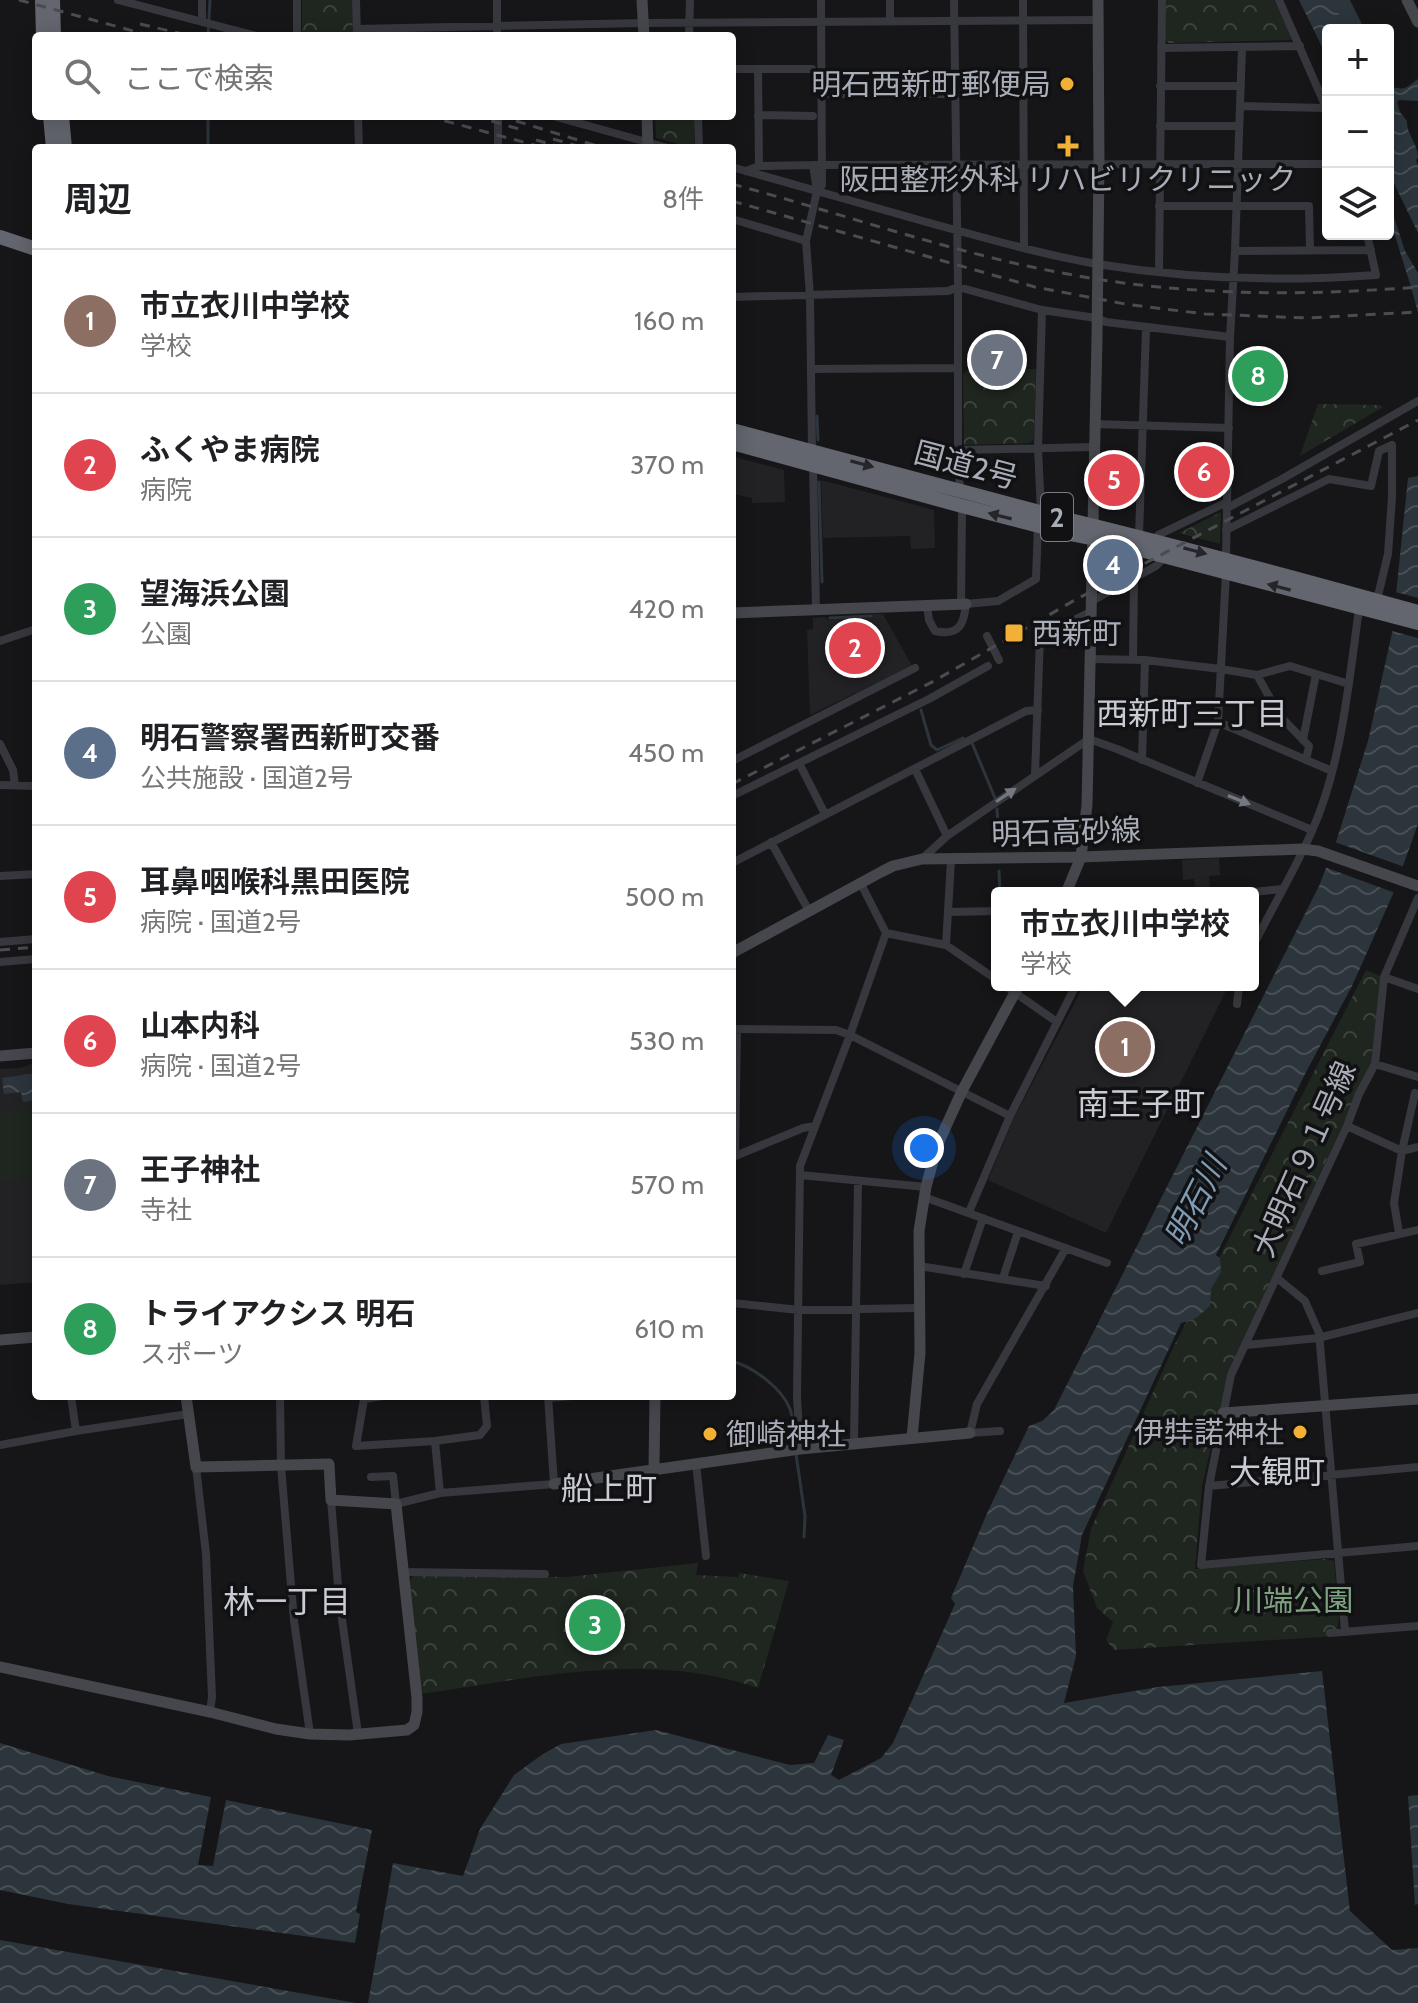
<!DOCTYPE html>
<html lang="ja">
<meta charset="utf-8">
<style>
:root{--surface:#fff;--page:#f2f2f2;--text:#202124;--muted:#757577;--line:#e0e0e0;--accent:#1a73e8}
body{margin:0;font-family:Cabin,"Noto Sans JP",sans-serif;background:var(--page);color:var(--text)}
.controls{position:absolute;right:24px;top:24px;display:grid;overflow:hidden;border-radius:8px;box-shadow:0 4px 20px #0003}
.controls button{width:72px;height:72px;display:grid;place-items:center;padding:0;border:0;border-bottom:2px solid var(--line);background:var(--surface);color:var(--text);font:40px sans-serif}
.you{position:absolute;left:924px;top:1148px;width:28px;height:28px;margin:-20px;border:6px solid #fff;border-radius:50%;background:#1a73e8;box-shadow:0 0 0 12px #1a73e833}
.badge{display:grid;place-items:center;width:52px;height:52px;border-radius:50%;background:var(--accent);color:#fff;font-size:26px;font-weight:700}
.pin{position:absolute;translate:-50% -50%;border:4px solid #fff;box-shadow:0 2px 8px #0006}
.popup{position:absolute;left:991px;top:887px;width:268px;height:104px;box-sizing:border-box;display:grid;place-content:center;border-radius:8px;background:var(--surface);filter:drop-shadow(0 2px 6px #0005);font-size:26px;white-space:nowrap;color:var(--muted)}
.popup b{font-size:30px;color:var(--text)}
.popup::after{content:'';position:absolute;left:50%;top:100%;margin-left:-16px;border:16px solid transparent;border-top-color:var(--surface)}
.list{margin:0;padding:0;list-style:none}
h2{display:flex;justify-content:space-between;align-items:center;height:104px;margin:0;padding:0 32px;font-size:34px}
h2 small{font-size:26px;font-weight:400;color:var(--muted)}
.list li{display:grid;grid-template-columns:52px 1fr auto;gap:24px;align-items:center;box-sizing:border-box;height:144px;padding:0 32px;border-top:2px solid var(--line)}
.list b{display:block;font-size:30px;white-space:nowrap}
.list p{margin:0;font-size:26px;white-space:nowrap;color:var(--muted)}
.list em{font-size:26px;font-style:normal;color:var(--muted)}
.icon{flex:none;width:44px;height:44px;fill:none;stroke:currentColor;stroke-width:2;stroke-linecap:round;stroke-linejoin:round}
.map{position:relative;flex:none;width:1418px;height:2003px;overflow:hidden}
.search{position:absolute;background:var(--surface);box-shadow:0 4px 20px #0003;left:32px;top:32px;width:704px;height:88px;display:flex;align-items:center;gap:20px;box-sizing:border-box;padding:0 28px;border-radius:8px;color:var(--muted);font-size:30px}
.panel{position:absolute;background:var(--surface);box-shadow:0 4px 20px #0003;left:32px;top:144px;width:704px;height:1256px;border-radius:8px}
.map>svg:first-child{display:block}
</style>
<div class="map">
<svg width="1418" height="2003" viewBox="0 0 1418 2003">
<defs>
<pattern id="forest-crowns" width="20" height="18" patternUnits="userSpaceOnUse" patternTransform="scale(2)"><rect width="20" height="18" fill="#1e261f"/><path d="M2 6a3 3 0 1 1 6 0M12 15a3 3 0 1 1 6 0" fill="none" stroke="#3c433d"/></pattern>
<pattern id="water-waves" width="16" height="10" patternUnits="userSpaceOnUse" patternTransform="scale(2)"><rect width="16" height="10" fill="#2c353c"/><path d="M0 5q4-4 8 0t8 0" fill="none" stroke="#485056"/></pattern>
</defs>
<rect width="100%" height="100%" fill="#161618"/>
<path fill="#222225" d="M735 457 784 470 785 502 752 503V498L733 494 732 466Z
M821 480 934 510 935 548 911 549 910 536 823 538Z
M871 614H883L912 666 810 715 807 630 813 629V618L824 617 830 620 871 618Z
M1219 858 1220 875 1209 876 1210 893H1195L1194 879 1183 880 1182 860Z
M1084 985H1229L1106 1233 988 1180 1013 1120Z
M36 1063V1282L0 1285V1069L19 1068Z"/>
<path fill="#1e261f" d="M36 1107V1150L33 1177 0 1182V1113Z"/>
<path fill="url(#forest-crowns)" d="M302 0H352L353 36H302Z
M1166 0H1274L1293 37 1291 40 1169 43 1164 39Z
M655 116H694V148L656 138Z
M1036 369 1034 439 1030 443 964 445 963 375 966 371Z
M1318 404 1380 405 1383 407 1300 456Z
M1221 512 1220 544 1179 533Z
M1366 970 1380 976 1371 1063 1242 1343 1219 1413 1202 1486 1195 1569 1325 1559 1334 1561 1339 1615 1337 1636 1114 1650 1106 1640 1113 1622 1097 1608 1083 1571 1091 1529 1174 1346Z
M698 1563 696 1575 738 1577 739 1573 789 1581 758 1688C649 1650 531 1678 421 1694L409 1582 413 1576 567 1577Z"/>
<path fill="url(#water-waves)" d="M1299 0H1349L1347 15 1356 30H1328V59Z
M1418 79V101L1399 100 1397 102 1400 112 1407 121C1406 134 1418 143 1418 158L1416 160 1418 166V233L1388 171V85C1404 92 1406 88 1418 79Z
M1389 213 1393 214 1405 251 1418 273V313C1410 279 1397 247 1389 213Z
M1418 476V824L1393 894 1352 986 1305 1074 1216 1255 1220 1258 1221 1272 1211 1289 1210 1306 1196 1318 1181 1323 1082 1535 1073 1586 1076 1656 1064 1703 1158 1687 1322 1671 1350 1911 1392 1950 1418 1948V2003H368L393 1863 463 1876 480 1829 514 1775 543 1754 561 1744 656 1730 790 1765 814 1763 828 1735 844 1740 831 1775 839 1780 881 1758 893 1743 955 1604 951 1598 988 1511 1029 1426 1042 1421 1054 1410 1319 886 1336 842 1368 741 1392 633 1408 478Z
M36 1073V1100L23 1102 21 1092 4 1094 2 1078Z
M0 1743 108 1776 211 1797 198 1865 213 1866 226 1800 372 1830 356 1912 360 1914 355 1943 68 1904 0 1890Z
M1418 1795V1904L1415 1905 1408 1796Z
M0 1940 356 2003H0Z"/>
<path fill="#161618" d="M1392 591 1418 598V638L1388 630Z
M1332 841 1407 868 1398 894 1322 866Z"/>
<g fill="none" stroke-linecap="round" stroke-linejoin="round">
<path stroke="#2c353c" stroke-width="3" d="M208 36 210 0
M208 116V148
M817 416 818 440
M819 482 822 582
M830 618 871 616
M921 710 931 745 937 750 963 738
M972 743 995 798
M997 809 999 844
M999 871 1000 893
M732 1361C753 1367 782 1388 790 1409 794 1420 792 1435 795 1447
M796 1454 805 1516 804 1537"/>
<path stroke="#2c353c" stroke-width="16" d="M1341 0 1356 30"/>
<path stroke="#37383d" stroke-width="8" d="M118 0 256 36
M297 0V36
M356 0 357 36
M497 0V36
M890 0V21
M954 0 958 287V450L960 490
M1023 0 1024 248
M1279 0 1328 112
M202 22V0
M357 29 643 23 1097 20
M689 36 690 0
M1161 48 1300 46
M732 69H812
M758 69 759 166
M1160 86H1241
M822 94H954
M1240 106 1326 108
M758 115 813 116
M358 116 359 148
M553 116 668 148
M698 116 699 148
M1160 126H1239
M498 148V116
M813 165 817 191
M732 167C800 186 869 206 937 225 990 239 1043 255 1097 264 1189 279 1283 282 1376 275L1367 234
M746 171 759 166 813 165 1328 164
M1159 206H1309L1310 250
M732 219 806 241
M1235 251 1371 250
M1159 272 1162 0
M732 297 948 291 958 287 1042 310 1096 318 1106 322 1230 337
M811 369 957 368
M1094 424 1229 428
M958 450 1094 447
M812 451 810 296 806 241 817 191 822 185 821 0
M813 464 816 609
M1227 508 1282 479 1418 401
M1041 512 1038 448 1042 310
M1226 530 1329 479 1371 486 1379 451 1392 445V497L1388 554 1377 600
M1139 536 1146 329
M1155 540 1158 535 1227 502
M1226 559 1230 337 1235 251 1242 48
M1090 602 1156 566 1165 557
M961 605 962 506
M927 606 929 620 935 631C959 636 964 625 966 604L998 601 1036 579 1038 525
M987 636 999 660
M0 641 36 629
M1090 659 1145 660 1221 669 1257 675 1290 666 1349 684
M1133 659 1134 578
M1257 675 1280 716 1309 746 1306 760
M1218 722 1332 771
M1303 740 1316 674
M0 744 13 770 15 785
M1142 760 1145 660
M732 761 915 668
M799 763 929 699 988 666
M915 769 947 836
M1035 775 1040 637 1090 612
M1197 783 1218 722 1226 573
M0 785 36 786
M732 796 799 763 825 814
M771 842 809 911
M922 859 947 836 1089 739 1117 749 1312 830
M732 863 1026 711 1038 710
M0 876 36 874
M1244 893 1282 889
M1418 898 1384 977 1375 1064 1359 1094 1347 1126 1231 1375 1209 1486 1201 1565 1418 1546
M948 912 997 911
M886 933 946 945 997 980
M0 942 36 939
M946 945 951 860
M1253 946C1272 908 1295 870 1312 831 1342 764 1349 680 1359 609
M0 962 36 959
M1384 977 1418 989
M1004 985 1057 1022
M1237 1004 1239 985
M732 1029 836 1030 850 1035 1010 1116
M1375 1064 1418 1077
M1347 1126 1402 1151 1418 1147
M735 1156 737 1029
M733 1157 803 1128 815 1126
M800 1175 926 1187
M924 1197 1107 1263
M969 1212 1010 1116 1076 985
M1399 1233 1394 1203 1402 1151 1415 1093
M919 1266 1046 1286
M1322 1271 1360 1262 1356 1244 1418 1230
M964 1274 983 1218
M1003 1278 1018 1232
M1277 1278 1305 1301 1319 1333 1345 1632
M732 1303 799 1310 919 1308
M1246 1345 1318 1338 1418 1313
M71 1396 76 1431
M280 1396 281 1466 294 1621 310 1734
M383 1396 364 1399 356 1446 435 1441 440 1493
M548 1398 572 1396
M1000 1431 970 1433 977 1404 1066 1248
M435 1441 480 1435 487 1426 484 1396
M854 1444 858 1181
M0 1445 76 1431 188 1414
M800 1449 797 1397 800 1166 850 1035 886 933 861 884
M696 1463 706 1556
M196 1467 206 1554 212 1697 210 1712
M371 1477 393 1476 396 1504 440 1493 554 1484 548 1396
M1209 1486 1418 1467
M331 1500 339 1598 358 1734
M403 1572 545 1574
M1330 1633 1418 1626"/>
<path stroke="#45474d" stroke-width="11" d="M642 0 644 36
M1407 0 1418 22
M647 116 648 148
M732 613 966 604
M1066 893 1081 857 1087 805 1097 339 1099 163 1098 0
M732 953 881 872 893 866 922 859 1081 857 1302 849 1318 851 1418 886
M0 1056 36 1053
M0 1340 36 1337
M1223 1413 1418 1399
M912 1438 920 1353 919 1231 926 1187 937 1146 962 1091 1019 985
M654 1468 655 1396
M554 1484 800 1449 970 1433
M0 1667 210 1712 276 1729 310 1734 349 1735 407 1730 414 1725 417 1712V1698L396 1504 331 1500 329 1464 196 1467 186 1396"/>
<path stroke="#63666e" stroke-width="14" d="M42 0 43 36
M53 0 54 36
M50 116 53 148
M62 116 65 148
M0 237 36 249
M732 430 1070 520C1187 548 1302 580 1418 612
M732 443 962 506 1070 534 1110 542 1418 623"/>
<path stroke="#4a4c52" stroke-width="3" stroke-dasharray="10 8" stroke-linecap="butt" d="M19 0 152 36
M140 24 191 36
M427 116 545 148
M474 116 526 131
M516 121 604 148
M553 139 584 148
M536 140 564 148
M732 184C844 214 958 255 1073 275 1187 296 1303 296 1418 287
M732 201 1035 287 1125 304 1205 314 1307 318 1418 312
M732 784 934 681 1075 600 1418 420
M0 950 36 947"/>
</g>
<defs><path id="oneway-solid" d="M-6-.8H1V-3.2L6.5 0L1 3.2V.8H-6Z" transform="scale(2)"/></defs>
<g fill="#26262a">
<use href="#oneway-solid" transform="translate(862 464) rotate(15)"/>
<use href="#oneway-solid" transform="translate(1000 516) rotate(-166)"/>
<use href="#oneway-solid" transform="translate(1195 551) rotate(15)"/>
<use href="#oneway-solid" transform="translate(1279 587) rotate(-165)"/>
</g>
<g fill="#757881">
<use href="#oneway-solid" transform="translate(1006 795) rotate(-34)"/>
<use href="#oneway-solid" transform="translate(1239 800) rotate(22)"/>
</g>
<g fill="#f2b134" stroke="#111113" stroke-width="3">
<circle cx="1067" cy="84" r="8"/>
<path d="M1064 134h8v8h8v8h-8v8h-8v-8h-8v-8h8z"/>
<rect x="1004" y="623" width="20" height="20" rx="4"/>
<circle cx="1300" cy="1432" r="8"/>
<circle cx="710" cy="1434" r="8"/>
</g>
<g text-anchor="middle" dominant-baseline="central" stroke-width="7" stroke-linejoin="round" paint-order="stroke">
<rect fill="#111113" stroke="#7b7e86" stroke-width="2" x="1041" y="493" width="32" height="48" rx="6"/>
<g font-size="28" font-weight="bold" fill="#a8adb8">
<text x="1057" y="517">2</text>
</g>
<g font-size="30" fill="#a8adb8" stroke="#111113" text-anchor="end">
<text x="1051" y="84">明石西新町郵便局</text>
<text x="1068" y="179" text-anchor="middle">阪田整形外科 リハビリクリニック</text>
<text x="1032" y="633" text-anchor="start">西新町</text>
<text x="1284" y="1432">伊弉諾神社</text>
<text x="726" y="1434" text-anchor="start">御崎神社</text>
</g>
<g font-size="30" fill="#a8adb8" stroke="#111113">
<text transform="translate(966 465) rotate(15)">国道2号</text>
<text transform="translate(1066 832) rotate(-2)">明石高砂線</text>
<text transform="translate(1304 1159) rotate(-66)">大明石９１号線</text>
</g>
<g font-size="30" fill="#7fa381" stroke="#111113">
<text x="1293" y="1600">川端公園</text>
</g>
<g font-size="32" fill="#c9ccd4" stroke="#111113">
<text x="1192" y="713">西新町三丁目</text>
<text x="1141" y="1103">南王子町</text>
<text x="1277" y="1471">大観町</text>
<text x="609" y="1488">船上町</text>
<text x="287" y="1601">林一丁目</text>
</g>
<g font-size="32" font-style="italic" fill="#7f9bb3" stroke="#111113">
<text transform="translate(1195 1201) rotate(-63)">明石川</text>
</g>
</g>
</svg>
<div class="controls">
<button>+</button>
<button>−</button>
<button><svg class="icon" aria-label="layers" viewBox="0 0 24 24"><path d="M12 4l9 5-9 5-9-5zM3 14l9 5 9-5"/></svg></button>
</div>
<div class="you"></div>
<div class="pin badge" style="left:1125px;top:1047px;background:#8d6e63">1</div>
<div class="popup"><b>市立衣川中学校</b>学校</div>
<div class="pin badge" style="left:855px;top:648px;background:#e0444e">2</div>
<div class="pin badge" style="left:595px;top:1625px;background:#2e9e5b">3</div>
<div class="pin badge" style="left:1113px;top:565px;background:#5c6f8a">4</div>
<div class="pin badge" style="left:1114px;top:480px;background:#e0444e">5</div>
<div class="pin badge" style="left:1204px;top:472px;background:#e0444e">6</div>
<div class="pin badge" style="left:997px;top:360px;background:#6b7280">7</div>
<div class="pin badge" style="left:1258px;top:376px;background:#2e9e5b">8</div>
<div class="search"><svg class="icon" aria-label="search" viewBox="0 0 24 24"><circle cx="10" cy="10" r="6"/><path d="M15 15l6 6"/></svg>ここで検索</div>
<section class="panel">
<h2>周辺<small>8件</small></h2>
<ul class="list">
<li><span class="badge" style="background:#8d6e63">1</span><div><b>市立衣川中学校</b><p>学校</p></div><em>160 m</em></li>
<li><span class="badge" style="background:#e0444e">2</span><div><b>ふくやま病院</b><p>病院</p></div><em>370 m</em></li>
<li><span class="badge" style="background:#2e9e5b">3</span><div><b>望海浜公園</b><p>公園</p></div><em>420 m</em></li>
<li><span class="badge" style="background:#5c6f8a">4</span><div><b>明石警察署西新町交番</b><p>公共施設 · 国道2号</p></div><em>450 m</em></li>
<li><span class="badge" style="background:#e0444e">5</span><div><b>耳鼻咽喉科黒田医院</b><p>病院 · 国道2号</p></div><em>500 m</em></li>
<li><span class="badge" style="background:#e0444e">6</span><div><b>山本内科</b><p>病院 · 国道2号</p></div><em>530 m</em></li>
<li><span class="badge" style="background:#6b7280">7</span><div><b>王子神社</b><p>寺社</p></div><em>570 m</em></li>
<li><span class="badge" style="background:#2e9e5b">8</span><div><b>トライアクシス 明石</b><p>スポーツ</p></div><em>610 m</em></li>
</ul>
</section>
</div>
